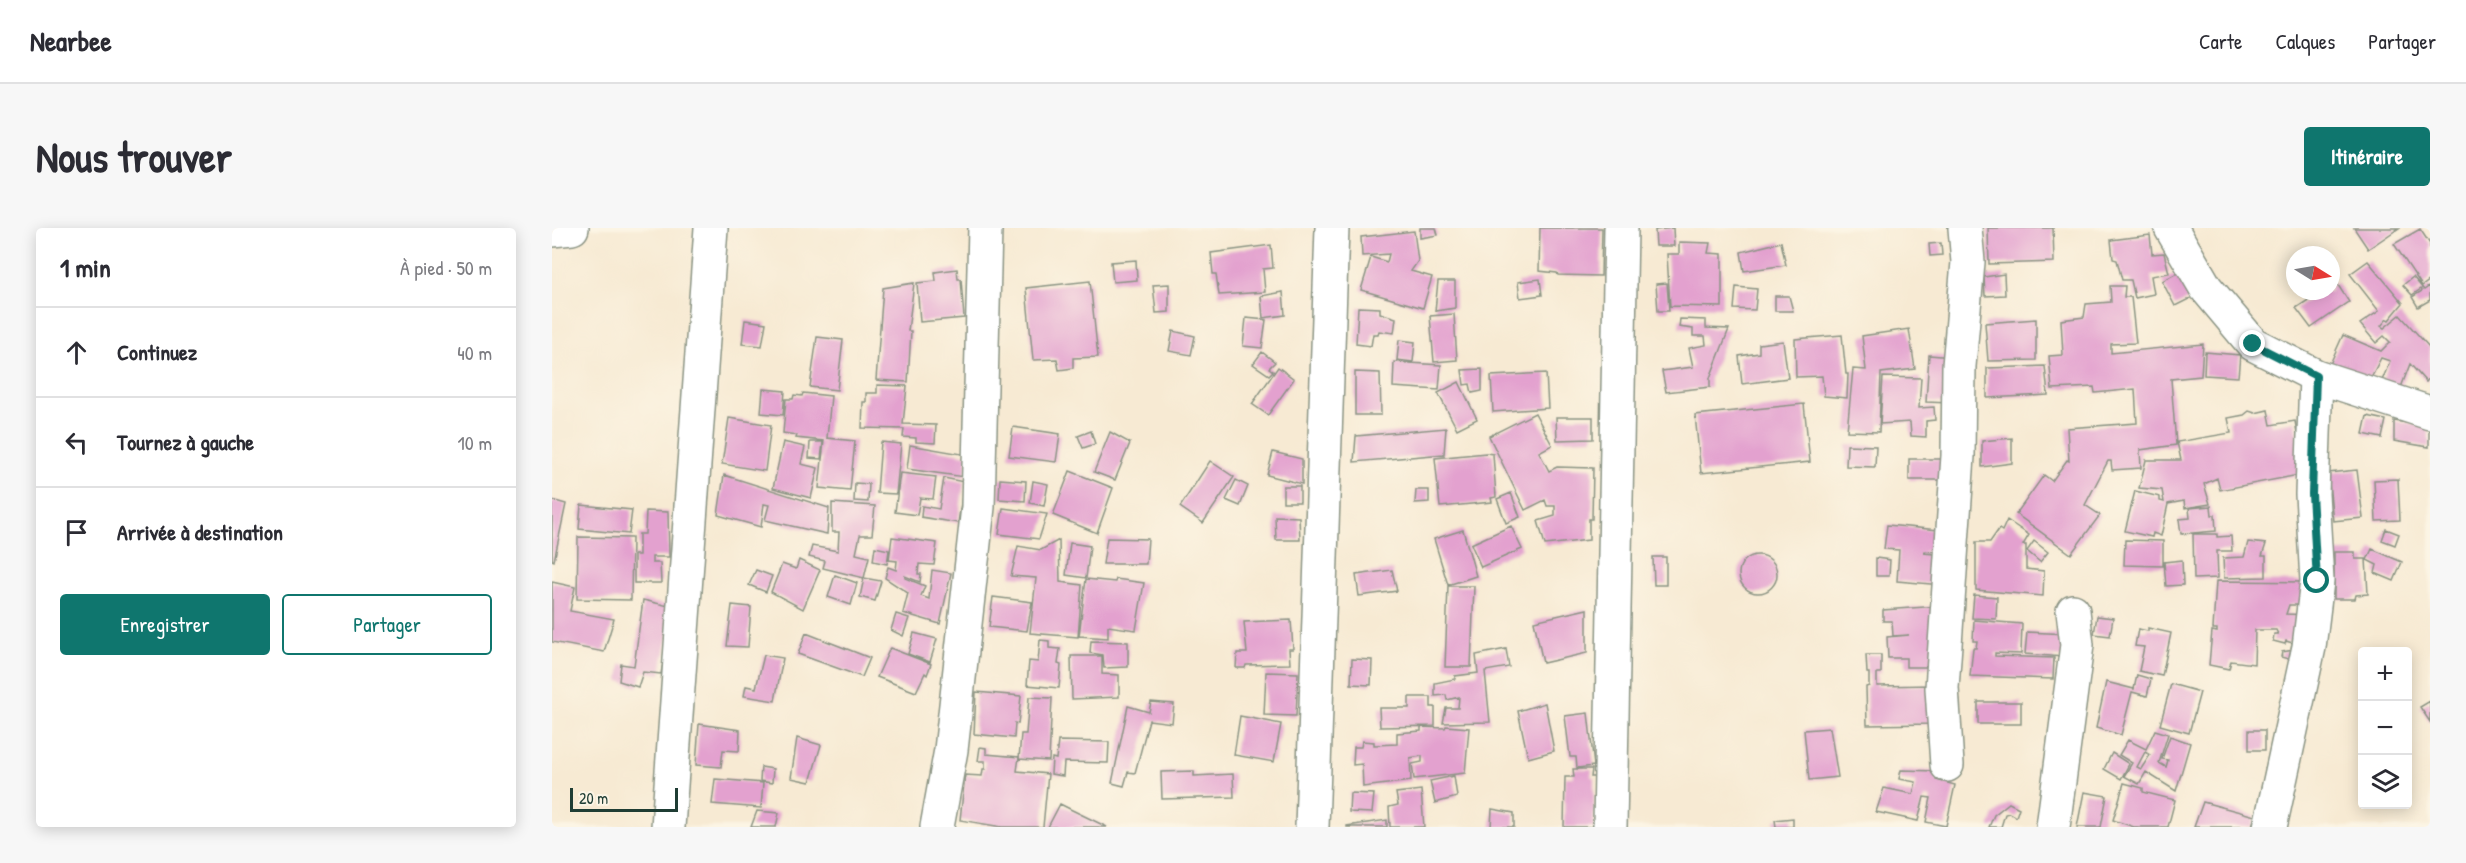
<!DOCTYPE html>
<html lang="fr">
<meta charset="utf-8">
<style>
:root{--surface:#fff;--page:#f7f7f7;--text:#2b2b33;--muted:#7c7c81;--line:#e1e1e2;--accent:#0f766e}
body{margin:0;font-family:"Patrick Hand",sans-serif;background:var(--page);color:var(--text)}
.controls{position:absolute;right:18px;bottom:18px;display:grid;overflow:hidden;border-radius:6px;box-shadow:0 3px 15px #0003}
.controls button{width:54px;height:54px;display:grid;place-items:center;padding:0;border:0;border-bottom:2px solid var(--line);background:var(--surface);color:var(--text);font:30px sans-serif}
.compass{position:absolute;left:1734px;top:18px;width:54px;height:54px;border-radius:50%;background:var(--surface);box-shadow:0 3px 15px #0003;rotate:101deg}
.scale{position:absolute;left:18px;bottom:15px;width:108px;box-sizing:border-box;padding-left:6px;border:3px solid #1f3d34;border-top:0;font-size:16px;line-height:21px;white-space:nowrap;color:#1f3d34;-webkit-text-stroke:4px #fcf5e5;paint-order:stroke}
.stop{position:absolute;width:18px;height:18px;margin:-14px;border:4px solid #0f766e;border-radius:50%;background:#fff}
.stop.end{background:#0f766e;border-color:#fff;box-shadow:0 2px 6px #0008}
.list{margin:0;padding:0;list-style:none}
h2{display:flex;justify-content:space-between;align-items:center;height:78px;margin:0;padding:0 24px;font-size:26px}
h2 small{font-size:20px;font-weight:400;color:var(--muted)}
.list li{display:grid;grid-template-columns:39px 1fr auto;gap:18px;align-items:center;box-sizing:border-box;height:90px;padding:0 24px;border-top:2px solid var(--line)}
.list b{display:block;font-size:22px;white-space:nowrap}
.list em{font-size:20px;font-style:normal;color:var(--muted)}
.actions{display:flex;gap:12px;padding:18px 24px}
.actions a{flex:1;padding:14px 0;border:2px solid var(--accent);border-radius:6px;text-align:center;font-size:21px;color:var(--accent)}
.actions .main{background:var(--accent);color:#fff}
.icon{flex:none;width:33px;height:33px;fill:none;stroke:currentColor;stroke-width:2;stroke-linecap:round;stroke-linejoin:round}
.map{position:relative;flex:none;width:1878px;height:599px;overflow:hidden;border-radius:6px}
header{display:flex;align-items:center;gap:36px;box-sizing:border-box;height:84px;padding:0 30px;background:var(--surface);border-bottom:2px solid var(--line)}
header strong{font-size:28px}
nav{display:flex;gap:33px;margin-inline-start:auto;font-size:21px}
.intro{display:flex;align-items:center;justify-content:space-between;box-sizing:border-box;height:144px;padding:0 36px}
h1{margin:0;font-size:42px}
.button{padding:15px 27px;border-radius:6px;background:var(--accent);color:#fff;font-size:21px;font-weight:700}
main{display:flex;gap:36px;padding:0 36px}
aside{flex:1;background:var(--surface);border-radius:6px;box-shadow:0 3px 15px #0003}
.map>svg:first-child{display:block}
</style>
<header>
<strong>Nearbee</strong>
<nav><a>Carte</a><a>Calques</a><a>Partager</a></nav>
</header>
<div class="intro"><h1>Nous trouver</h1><a class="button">Itinéraire</a></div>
<main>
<aside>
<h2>1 min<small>À pied · 50 m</small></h2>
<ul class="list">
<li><svg class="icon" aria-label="ahead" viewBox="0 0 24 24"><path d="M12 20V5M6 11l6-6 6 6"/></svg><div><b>Continuez</b></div><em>40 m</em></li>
<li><svg class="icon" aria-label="left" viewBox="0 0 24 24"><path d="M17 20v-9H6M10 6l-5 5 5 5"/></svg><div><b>Tournez à gauche</b></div><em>10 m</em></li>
<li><svg class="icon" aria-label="arrive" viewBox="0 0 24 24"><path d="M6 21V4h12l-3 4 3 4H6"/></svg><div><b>Arrivée à destination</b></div></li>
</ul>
<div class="actions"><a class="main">Enregistrer</a><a>Partager</a></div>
</aside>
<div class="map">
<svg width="1878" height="599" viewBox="0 0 1878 599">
<rect width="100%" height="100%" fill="#fcf5e5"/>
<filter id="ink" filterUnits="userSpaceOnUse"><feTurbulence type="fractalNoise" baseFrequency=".0167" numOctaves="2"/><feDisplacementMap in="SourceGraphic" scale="12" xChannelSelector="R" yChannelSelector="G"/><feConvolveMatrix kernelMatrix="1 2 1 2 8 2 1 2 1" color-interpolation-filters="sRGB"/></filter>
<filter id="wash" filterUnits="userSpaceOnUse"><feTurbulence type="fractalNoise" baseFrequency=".008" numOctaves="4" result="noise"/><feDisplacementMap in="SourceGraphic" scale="24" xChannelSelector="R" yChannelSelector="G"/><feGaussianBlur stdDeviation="1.35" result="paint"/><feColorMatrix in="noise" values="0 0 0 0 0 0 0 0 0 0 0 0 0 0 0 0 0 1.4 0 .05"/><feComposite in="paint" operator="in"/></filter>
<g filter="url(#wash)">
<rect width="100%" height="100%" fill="#f7ead3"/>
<g id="blocks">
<path fill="#e3a1cf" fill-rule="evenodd" d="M868 0H884L886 7 868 10Z
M988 0H1050L1049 48 1006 47 1005 45 987 43Z
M1121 0 1122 18H1104L1103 2Z
M1436 0H1501L1502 34 1437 36Z
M1802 0H1847L1816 21Z
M1868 1 1878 16V52L1870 58 1842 16Z
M862 3 866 33 859 43 880 49 871 80 809 62 819 29 835 34 837 26 810 28 809 9Z
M1598 7 1600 26 1612 25 1617 45 1599 48 1602 66 1583 70 1579 52H1570L1565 32 1561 31 1559 12Z
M1127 14 1158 15 1156 25 1170 26V79L1118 78 1115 26H1127Z
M1229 14 1234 37 1192 43 1189 24Z
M1389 15 1390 27 1378 28 1377 16Z
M719 17 721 40 711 41 713 64 667 67 664 46H661L659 25Z
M584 32 585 52 561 54 559 34Z
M1816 33 1851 75 1837 92 1835 91 1829 98 1832 100 1848 87 1878 120V149L1874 154 1858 136 1848 162 1829 155 1838 133 1829 130 1817 153 1778 136 1791 107 1829 123 1838 114 1832 108 1824 115 1808 96 1827 83 1798 46Z
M405 41 406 51H409L412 90 368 94 365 55 384 53 383 44Z
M1627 44 1641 69 1623 78 1610 53Z
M1452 46 1453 67 1433 68 1432 49Z
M1861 49 1872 62 1878 58V72L1866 79 1860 69 1870 63 1869 61 1860 67 1851 57Z
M988 51 990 67 968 70 966 54Z
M538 53 546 129 521 130V140L507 142 505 131 481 132 474 60Z
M886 53H903V80L883 83Z
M1784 54 1797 74 1759 100 1744 80 1770 63H1779V57Z
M362 55 356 103H359L356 154 324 152 331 60Z
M1115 55 1117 83H1106L1104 56Z
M617 56V84L604 85 601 57Z
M1558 58H1573L1572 69H1579L1584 115 1559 116V125L1651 116 1649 148 1619 151 1624 217 1588 222 1589 240 1560 242 1559 233H1556L1533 277 1548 287 1519 326 1464 286 1492 247 1500 253 1515 232 1517 233 1515 200 1585 195 1583 161 1543 165 1542 159 1500 161 1497 128 1511 127 1509 92 1532 89 1534 76 1559 74Z
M1184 59 1205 61 1203 82 1182 81Z
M731 64 733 87 711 90 709 68Z
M1223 68H1237L1241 83H1223Z
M806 79 828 80V85L844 90 842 105 827 103 826 106H821L819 118 804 116Z
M902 86 905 132 882 134 878 88Z
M694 90 714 92 710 120 691 118Z
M1128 91 1154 92V100L1177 101 1158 150V159L1114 164 1110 143 1141 139 1137 120 1154 117 1153 108H1141V101L1127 99Z
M1484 91V132L1436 133 1433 95Z
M193 92 214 95 210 118 190 116Z
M1357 101 1363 141 1329 145 1327 204 1295 203 1301 141 1314 142 1310 108Z
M621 103 643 108 639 127 617 123Z
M1290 107 1294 146H1296L1295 170 1272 168 1270 148 1244 149 1243 111Z
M265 109 291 112 285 162 258 159Z
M847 112 863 114 861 134 845 132Z
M1231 113 1236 150 1190 156 1187 128 1207 125V116Z
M710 124 723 134 717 140 721 143 717 147 701 136Z
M1653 124 1688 127 1686 149 1652 147Z
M1377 127 1401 129 1398 175 1374 174Z
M842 134 889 137 887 162 841 159Z
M1493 138 1496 167 1435 170V140Z
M726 139 742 151 716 187 700 176Z
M930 141V163L920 165 918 156 912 157 910 142Z
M803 144 828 145 829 187H803Z
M994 145 996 180 941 184 939 148Z
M1331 149 1369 150 1367 180 1382 179 1383 192 1374 193V209L1359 208 1358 194 1328 196Z
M907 154 925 191 905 201 886 165Z
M325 157 355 158 351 196 384 197 383 215 364 214V210L351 209 352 201 310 200 311 174H314V165H325Z
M211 161 233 163 231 187 209 185Z
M251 165 279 168 275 210 303 213 298 263 267 260 272 213 244 210 245 207 231 205 234 171H241L242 167 250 168Z
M1252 176 1258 234 1149 245 1143 187Z
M1716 182 1719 197 1743 193 1752 246 1668 262 1665 250 1652 256 1658 276 1633 280 1632 273 1616 276 1609 308 1601 305 1600 309 1573 303 1583 263 1608 269V273L1612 274 1610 262 1587 260 1594 232H1629L1625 214 1679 205 1676 190 1692 187 1697 183 1703 185Z
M983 185 1000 217 987 224 997 243 1005 239 1041 240 1040 291H1037V312L993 317 986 293 1003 288V278H995L993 272 973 282 937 208Z
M1815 188 1834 192 1830 210 1811 206Z
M1004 189H1041V211L1005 212Z
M177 190 219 197 213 243 170 236Z
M1842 193 1877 198V219L1842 213Z
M461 199 508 206 504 234 457 228Z
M894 200 892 226 802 234 804 208Z
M539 203 543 216 531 220 526 208Z
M558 204 578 215 563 252 542 244Z
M1460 210V235L1430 239V213Z
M231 214 253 219 249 236 266 240 259 270 221 260Z
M258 214H271L269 231 257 230Z
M329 214 349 216 344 266 325 265Z
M358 217 416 227 413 249 355 241Z
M1295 217 1324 218 1323 239 1294 238Z
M721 224 750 231V256L715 247Z
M934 225 941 226 944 269 939 270 940 274 888 279 883 230Z
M1357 231H1402V252H1357Z
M658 233 682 249 651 295 628 279Z
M1805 242 1811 290 1781 293 1776 245Z
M518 243 561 260 545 305 501 287Z
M348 245 384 249 381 271 368 270 365 287 343 284Z
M172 247 277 280 275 306 213 292 217 277 212 276 209 299 166 287Z
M392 250 412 254 406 295 369 289 370 278 387 281Z
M448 251 474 253 473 273 447 271Z
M1846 251 1848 292 1824 293 1822 252Z
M684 252 696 258 688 278 674 272Z
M481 253 496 256 492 278 478 275Z
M303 255 317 256 316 274 302 273Z
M731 258H748V274H731Z
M864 262H877V274L863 275Z
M959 265 968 289 954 295 945 271Z
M0 272 14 276 2 333 0 332Z
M280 275 323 278 320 307H308L304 326 317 329 312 350 271 340 273 333 257 329 260 318 286 323 287 304H280Z
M29 277 80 282 77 306 27 301Z
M1659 278 1660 287H1663L1664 303 1629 306 1627 291 1638 290 1637 280Z
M451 280 495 286 487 311 447 306Z
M94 283 116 284 117 329H100V335H108L109 355H82V327H87V306H93Z
M723 288 747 289 748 312H724Z
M1455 292 1477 307 1471 317H1474V341L1492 343 1491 368 1424 362V314H1438L1447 301 1450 303Z
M1335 297 1397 303 1395 325 1373 323 1372 325 1393 327 1390 357 1345 353 1347 322 1332 321Z
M959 298 970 321 929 339 919 316Z
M1834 301 1847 306 1843 317 1830 312Z
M911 302 924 348 896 357 882 311Z
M1641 306H1665V309L1679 308 1680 323H1665L1666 350 1642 351Z
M26 309 80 310 79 372 25 371Z
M340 309 385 315 382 337 367 336 366 346H369L368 354 353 348V350L373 358 369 368 377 371 380 342 399 345 388 396 351 385 356 365 333 350 336 339 344 342 345 333 337 332Z
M555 310 596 311 594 336H551Z
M507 312 508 354 530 357 526 409 478 405 484 350 459 348 466 318 489 322Z
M1573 312 1611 313V338L1572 337Z
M1482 313 1496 324 1488 334 1475 323Z
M1696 314 1714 316 1710 328H1714V349L1672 350 1671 330 1692 329Z
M518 315 538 318 534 350 514 347Z
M323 319 337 322 335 336 321 333Z
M1820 321 1850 334 1842 353 1823 345 1825 337 1815 332Z
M1782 324H1803V331H1814L1816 366 1804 367 1803 371H1782Z
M1187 346a19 19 0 1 1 38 0a19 19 0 1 1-38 0Z
M1101 329H1114V357H1102Z
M1324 330 1338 332 1337 348H1324Z
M247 332 268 342 251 381 219 364 230 336 244 341Z
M1630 332 1631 357 1614 358 1612 334Z
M204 342 220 348 214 364 197 357Z
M840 342 845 363 807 368 804 347Z
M283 347 305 355 299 377 276 369Z
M312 350 329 353 323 373 308 369Z
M534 351 563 354 564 351 592 355 584 402 556 398V410L527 408Z
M1664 353 1756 354V377H1737L1734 386 1758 387 1750 418 1734 413 1733 416 1721 413 1722 406H1726L1724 402H1703L1702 436 1679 433 1677 441 1657 437 1660 403 1665 404V401H1661Z
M0 354 23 359 18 383 62 391 52 424 0 414Z
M896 358H922L919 439H893Z
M1422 367 1445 369 1444 391 1420 390Z
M441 369 480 374 475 403 437 399Z
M91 372 117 378V401L109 446 91 444 86 459 67 453 69 436 82 438Z
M180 377 199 379 196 419 175 418Z
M1387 378 1381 439H1354V430H1336L1335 409 1357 407 1341 408 1340 393H1331V382Z
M1035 381V425L991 435 982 393Z
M344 386 357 390 351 408 339 402Z
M1545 388 1561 390 1558 408 1542 406Z
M739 392 741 421H737L738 436 694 437 693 440H684L685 425H695L692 394Z
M1422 392 1470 396 1469 426 1443 425V428L1502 430 1501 451 1418 448 1421 420H1424L1425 413H1421Z
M1596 400 1619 405 1610 448 1587 443 1592 419 1583 418 1586 401 1596 403Z
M1475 404 1516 406 1512 429 1473 426Z
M254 405 318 430 310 449 246 426Z
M362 405 385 411 378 434 356 426Z
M488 412 497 413V420L508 421 506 436 509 437 507 460 475 457 477 433 486 434Z
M539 413 576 414V439L552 440 551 427 538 425Z
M338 420 379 436 375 447 373 445 364 464 325 449Z
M954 421 957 439 933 443 938 494 891 495 894 480H906L907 469 895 472 894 467 883 468V455L903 451V448L926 445 924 427Z
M1748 421 1744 433 1729 429 1730 424Z
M212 427 231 430 223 473 192 468 194 458 204 460Z
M1314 427H1329V445H1325V458L1381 457 1382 496 1315 497 1314 459 1317 458V445H1315Z
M519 428H550V446L567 447V469L520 471Z
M800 431 820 432 819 457 799 456Z
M714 444 746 445 744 488 712 487Z
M1585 447 1599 451 1595 468 1580 464 1569 507 1544 500 1554 454 1582 461Z
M1619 456 1648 464 1637 505 1608 497Z
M424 464 469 468 466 496 463 495 462 510 422 506Z
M477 469 500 470 497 533 467 531 469 506H474Z
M857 469H879V479H883V498L828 499 827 480H857Z
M1878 473V494L1868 479Z
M599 474 622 476 620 495 597 492 583 545 576 544 572 558 560 555 576 478 597 484Z
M1426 474H1469V496H1426Z
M993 475 1002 523 976 530 966 483Z
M1036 485 1042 538 1025 540 1024 529H1018L1013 488Z
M688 488 729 496 722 534 682 527Z
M147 496 188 502 187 523 171 522 169 539 144 537Z
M894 498 917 500 913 545 862 551 860 536 870 534V528L858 530 859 553 811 559 810 536 801 537 802 519H809L810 513 822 514V517L845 516V505L869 503V499L893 500Z
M1278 500 1286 549 1257 552 1252 502Z
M1603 502 1616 506 1607 535 1614 539 1616 532 1610 531 1618 508 1638 515 1624 563 1594 544 1587 556 1572 548 1580 535 1567 527 1576 512 1594 521ZM1593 524 1598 527 1589 541 1585 539Z
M1697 502H1713V522H1697Z
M245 510 269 517 258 554 239 550Z
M506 513 557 514 556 535 512 534 511 548 499 546 500 530 504 531Z
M428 519 434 520V526L467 529 465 543 496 546 491 599H450L408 592 413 547 430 548 431 541H433V533H426Z
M1560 525 1577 536 1569 551 1552 541Z
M209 539 221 541 220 555 208 553Z
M1021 541H1040L1039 549H1042V599H1012L1013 549H1022Z
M1349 542 1385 543 1384 552 1403 557 1394 598 1374 594 1379 570 1372 569 1366 593 1324 584 1332 560 1361 566 1364 554 1347 551Z
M642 543V548L681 546 682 569 610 571 609 544Z
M902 548 905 569 883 575 878 553Z
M163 551 211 555 209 580 160 576Z
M1572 555 1591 560V564L1623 572 1616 599H1582L1561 592Z
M869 562 872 599H838L837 579 846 577 844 565Z
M1532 564 1555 568 1549 599H1525Z
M798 565 822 566 820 585 797 584Z
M1651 574 1703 588 1700 599H1642Z
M1457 575 1467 580 1464 589 1457 585 1453 586 1449 599H1437L1442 587Z
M508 576 520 582 555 599H496Z
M940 581 962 585V599H939Z
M205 583 227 585 224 599H199Z
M1241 590V599H1224L1223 592Z
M835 592V599H795V598Z"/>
</g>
</g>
<g filter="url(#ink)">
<use href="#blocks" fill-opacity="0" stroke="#8b9484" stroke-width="1.5"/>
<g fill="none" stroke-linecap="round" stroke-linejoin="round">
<g stroke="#8b9484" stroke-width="36">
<path id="minor" d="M1619 0 1654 60 1701 116 1764 148 1878 185
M0 2 20 0
M1395 537 1390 460 1406 228 1407 138 1416 34 1413 0
M116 599 159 0
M385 599 399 522 426 279 433 0
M760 599 780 0
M1058 599 1069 0
M1501 599 1525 417 1521 383
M1718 599 1757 419 1765 353 1760 266 1764 148"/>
</g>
<use href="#minor" stroke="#fff" stroke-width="33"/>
</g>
</g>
<g fill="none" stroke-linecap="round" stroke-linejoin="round" filter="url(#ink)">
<path stroke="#0f766e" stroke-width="8" d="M1701 116 1764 148 1760 266 1765 353"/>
</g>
</svg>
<div class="controls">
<button>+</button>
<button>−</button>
<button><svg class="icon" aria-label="layers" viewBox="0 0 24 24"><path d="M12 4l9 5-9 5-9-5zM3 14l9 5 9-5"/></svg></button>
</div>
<svg class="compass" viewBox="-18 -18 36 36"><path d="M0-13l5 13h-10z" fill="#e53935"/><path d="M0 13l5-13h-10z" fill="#7c7c81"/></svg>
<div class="scale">20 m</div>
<div class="stop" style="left:1765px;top:353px"></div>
<div class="stop end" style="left:1701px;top:116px"></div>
</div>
</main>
